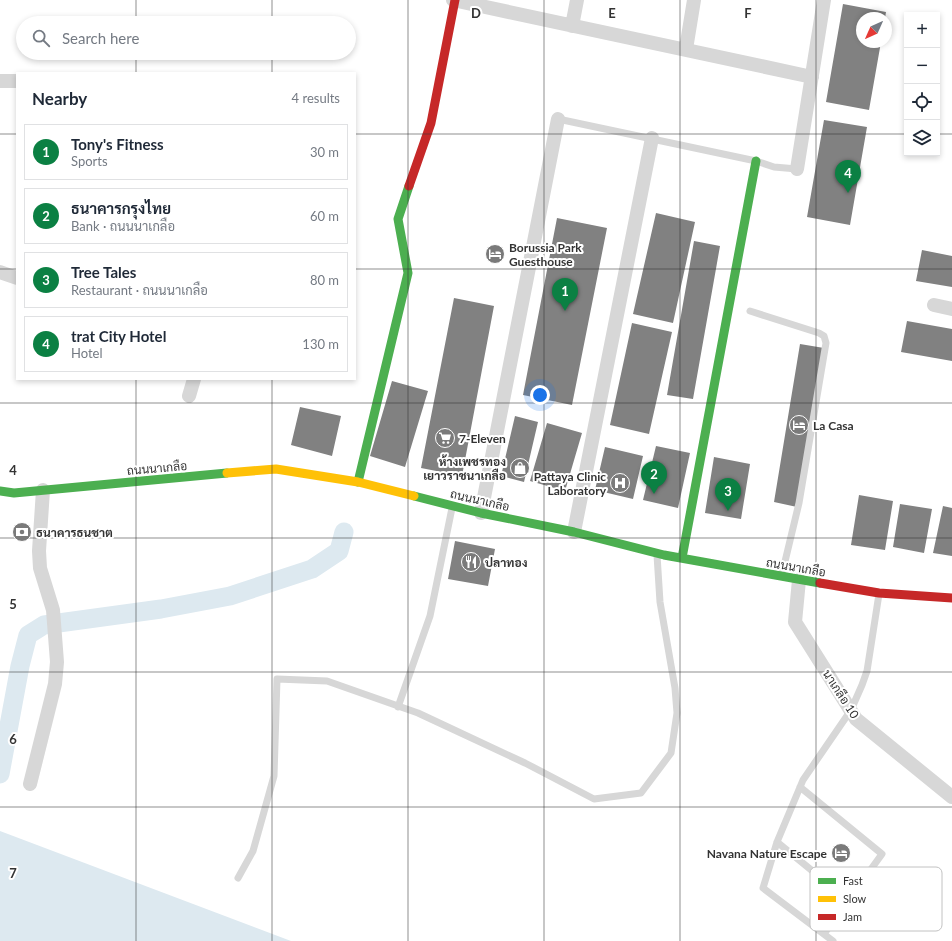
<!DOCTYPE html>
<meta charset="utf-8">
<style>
:root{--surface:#fff;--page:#f6f6f7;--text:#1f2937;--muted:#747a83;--line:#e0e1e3;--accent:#0b8043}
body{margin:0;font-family:Lato,Sarabun,sans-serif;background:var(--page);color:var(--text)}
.controls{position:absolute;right:12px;top:12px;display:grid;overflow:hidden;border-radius:0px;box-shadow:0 2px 6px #0003}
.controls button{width:36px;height:36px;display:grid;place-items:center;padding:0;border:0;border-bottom:1px solid var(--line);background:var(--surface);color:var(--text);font:20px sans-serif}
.compass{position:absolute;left:856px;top:12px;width:36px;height:36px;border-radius:50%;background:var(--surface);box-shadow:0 2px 6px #0003;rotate:225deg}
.you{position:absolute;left:540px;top:395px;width:14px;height:14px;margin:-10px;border:3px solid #fff;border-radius:50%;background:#1a73e8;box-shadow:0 0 0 6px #1a73e833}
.badge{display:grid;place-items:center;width:26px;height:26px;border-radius:50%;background:var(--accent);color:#fff;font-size:13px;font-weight:700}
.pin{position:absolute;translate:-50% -33px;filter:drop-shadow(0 1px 2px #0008)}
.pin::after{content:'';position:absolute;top:21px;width:14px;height:12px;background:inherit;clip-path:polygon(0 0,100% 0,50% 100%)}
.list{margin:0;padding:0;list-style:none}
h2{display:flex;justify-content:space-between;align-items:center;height:52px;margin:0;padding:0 16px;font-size:17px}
h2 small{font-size:13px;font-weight:400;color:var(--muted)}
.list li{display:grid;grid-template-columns:26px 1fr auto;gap:12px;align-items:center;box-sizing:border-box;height:56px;margin:0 8px 8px;padding:0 8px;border:1px solid var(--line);border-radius:0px}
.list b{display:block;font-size:15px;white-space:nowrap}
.list p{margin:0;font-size:13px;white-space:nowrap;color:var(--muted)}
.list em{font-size:13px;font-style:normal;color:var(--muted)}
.icon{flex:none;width:22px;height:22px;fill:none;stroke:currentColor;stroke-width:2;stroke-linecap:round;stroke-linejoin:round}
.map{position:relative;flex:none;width:952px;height:941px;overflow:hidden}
.search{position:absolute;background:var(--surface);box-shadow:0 2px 6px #0003;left:16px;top:16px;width:340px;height:44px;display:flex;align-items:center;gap:10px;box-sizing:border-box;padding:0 14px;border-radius:22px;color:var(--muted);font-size:15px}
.panel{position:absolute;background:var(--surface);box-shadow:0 2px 6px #0003;left:16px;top:72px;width:340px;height:308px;border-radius:0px}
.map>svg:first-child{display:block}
</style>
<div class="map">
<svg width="952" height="941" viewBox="0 0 952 941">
<rect width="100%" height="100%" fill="#fff"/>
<path fill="#dde9f0" d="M0 831 291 941H0Z"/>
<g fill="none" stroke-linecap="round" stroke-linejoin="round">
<path stroke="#dde9f0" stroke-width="19" d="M0 774 20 666 28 635 44 625 161 609 230 596 312 569 339 551 344 532"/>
</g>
<path fill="#818181" d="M843 4 886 12 885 18H862V42H881L869 110 826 102Z
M824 120 867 127 850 225 807 217Z
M656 213 695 222 673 323 633 314Z
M557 218 607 228 572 405 523 395Z
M694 241 720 246 693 399 667 395Z
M922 250 952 256V287L916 281Z
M454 298 494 306 462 476 421 468Z
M907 321 952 329V361L901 352Z
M632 323 672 332 649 434 610 425Z
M800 344 824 348 797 507 774 502Z
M392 381 428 391 405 467 370 456Z
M300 407 341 416 332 456 291 445Z
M515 416 538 422 524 482 501 476Z
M547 423 582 433 565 491 530 481Z
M656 446 690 453 678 508 643 500Z
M605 447 643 456 633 499 595 490Z
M714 457 750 464 741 519 705 513Z
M859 495 893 501 885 550 851 545Z
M900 504 932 509 924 553 893 547Z
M943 506 952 508V556L933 553Z
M455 541 495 549 488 586 448 579Z"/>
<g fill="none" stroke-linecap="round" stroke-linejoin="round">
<path stroke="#d7d7d7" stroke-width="7" d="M558 119 756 161 774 167 797 169
M750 311 819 333 824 336 826 343 799 503 782 574
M398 707 430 616 452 508
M800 787 882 854 824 934
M777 842 848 900
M238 878 253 851 274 776 277 679 327 681 418 713 525 763 594 799 641 793 671 753 677 713 675 688 660 602 657 555
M833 941 763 888 777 842 803 780 851 710 862 685 867 671 879 594"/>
<path stroke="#d7d7d7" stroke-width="14" d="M453 0 812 77
M572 26 577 0
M686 49 694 0
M0 81H17
M797 169 824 0
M0 272 17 278
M934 305 952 309
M189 396 194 379
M481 513 558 119
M574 532 652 138
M799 580 795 622 856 719 952 797
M30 784 55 684 57 662 53 610 40 568 39 551 43 490"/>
<path stroke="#4caf50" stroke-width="9" d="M358 482 408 273 398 219 409 186
M0 491 14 493 227 473
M414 496 481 513 574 532 664 555 820 583
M682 558 756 161"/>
<path stroke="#ffc107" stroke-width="9" d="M227 473 276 469 358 482 414 496"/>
<path stroke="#c62828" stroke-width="9" d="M409 186 431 123 455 0
M820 583 879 593 952 598"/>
</g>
<path fill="none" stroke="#333" stroke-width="1" stroke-opacity="0.55" d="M136 0V23M272 0V23M408 0V941M544 0V941M680 0V941M816 0V941M136 53V73M272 53V73M0 134H17M355 134H907M937 134H952M0 269H17M355 269H952M136 379V941M272 379V941M0 403H952M0 538H952M0 672H952M0 807H952"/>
<defs>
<g id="hotel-disc" transform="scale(1)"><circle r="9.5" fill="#7a7a7a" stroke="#fff"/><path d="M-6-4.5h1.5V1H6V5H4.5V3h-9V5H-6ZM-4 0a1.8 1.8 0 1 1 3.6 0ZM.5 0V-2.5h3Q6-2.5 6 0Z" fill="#fff"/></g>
<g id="supermarket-disc" transform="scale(1)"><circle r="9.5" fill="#7a7a7a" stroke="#fff"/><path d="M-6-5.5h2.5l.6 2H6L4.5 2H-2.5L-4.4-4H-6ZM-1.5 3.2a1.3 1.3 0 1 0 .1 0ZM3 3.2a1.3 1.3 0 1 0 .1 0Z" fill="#fff"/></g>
<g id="shop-disc" transform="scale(1)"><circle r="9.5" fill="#7a7a7a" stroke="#fff"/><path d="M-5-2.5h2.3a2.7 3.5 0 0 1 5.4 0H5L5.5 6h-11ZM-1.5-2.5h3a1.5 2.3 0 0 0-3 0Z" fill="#fff"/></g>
<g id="hospital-disc" transform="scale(1)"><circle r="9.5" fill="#7a7a7a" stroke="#fff"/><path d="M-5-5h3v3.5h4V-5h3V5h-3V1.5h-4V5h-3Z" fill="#fff"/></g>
<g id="bank-disc" transform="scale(1)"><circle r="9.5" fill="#7a7a7a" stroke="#fff"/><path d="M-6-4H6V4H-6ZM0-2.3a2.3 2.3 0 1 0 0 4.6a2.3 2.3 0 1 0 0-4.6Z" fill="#fff"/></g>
<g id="restaurant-disc" transform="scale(1)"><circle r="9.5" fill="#7a7a7a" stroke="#fff"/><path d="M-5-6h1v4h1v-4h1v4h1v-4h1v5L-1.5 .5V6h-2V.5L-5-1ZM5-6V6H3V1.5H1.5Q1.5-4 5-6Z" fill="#fff"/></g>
</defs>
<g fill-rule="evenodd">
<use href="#hotel-disc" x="495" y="254"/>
<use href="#hotel-disc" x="799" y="425"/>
<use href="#supermarket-disc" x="445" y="438"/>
<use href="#shop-disc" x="520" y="468"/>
<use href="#hospital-disc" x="620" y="483"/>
<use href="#bank-disc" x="22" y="532"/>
<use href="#restaurant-disc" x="471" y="562"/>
<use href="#hotel-disc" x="841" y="853"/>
</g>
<g text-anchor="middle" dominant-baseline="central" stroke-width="4" stroke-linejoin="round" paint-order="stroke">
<g font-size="12" font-weight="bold" fill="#333" stroke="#fff" text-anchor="start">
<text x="509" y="247">Borussia Park<tspan x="509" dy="14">Guesthouse</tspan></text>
<text x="813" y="425">La Casa</text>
<text x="459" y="438">7-Eleven</text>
<text x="506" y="461" text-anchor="end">ห้างเพชรทอง<tspan x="506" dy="14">เยาวราชนาเกลือ</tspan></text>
<text x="606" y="476" text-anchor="end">Pattaya Clinic<tspan x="606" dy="14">Laboratory</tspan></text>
<text x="36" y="532">ธนาคารธนชาต</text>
<text x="485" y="562">ปลาทอง</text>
<text x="827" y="853" text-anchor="end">Navana Nature Escape</text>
</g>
<g font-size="12" fill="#333" stroke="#fff">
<text transform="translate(157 468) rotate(-5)">ถนนนาเกลือ</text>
<text transform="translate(480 500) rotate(13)">ถนนนาเกลือ</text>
<text transform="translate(796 567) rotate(10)">ถนนนาเกลือ</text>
<text transform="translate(841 694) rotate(57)">นาเกลือ 10</text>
</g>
</g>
<rect x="810" y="867" width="132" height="64" rx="6" fill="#fff" stroke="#c2c2c2" stroke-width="1"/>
<rect x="818" y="878" width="18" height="6" fill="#4caf50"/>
<rect x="818" y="896" width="18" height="6" fill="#ffc107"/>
<rect x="818" y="914" width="18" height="6" fill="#c62828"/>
<g font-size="11" fill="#333">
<text x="843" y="885">Fast</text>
<text x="843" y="903">Slow</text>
<text x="843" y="921">Jam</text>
</g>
<g font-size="13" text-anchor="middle" font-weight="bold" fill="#333" stroke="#fff" stroke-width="4" stroke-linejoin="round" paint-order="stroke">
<text x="476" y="18">D</text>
<text x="612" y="18">E</text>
<text x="748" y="18">F</text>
<text x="13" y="475">4</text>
<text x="13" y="609">5</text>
<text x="13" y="744">6</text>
<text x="13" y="878">7</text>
</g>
</svg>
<div class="controls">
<button>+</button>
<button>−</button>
<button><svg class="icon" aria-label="locate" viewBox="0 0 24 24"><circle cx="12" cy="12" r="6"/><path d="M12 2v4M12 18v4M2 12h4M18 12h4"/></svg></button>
<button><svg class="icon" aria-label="layers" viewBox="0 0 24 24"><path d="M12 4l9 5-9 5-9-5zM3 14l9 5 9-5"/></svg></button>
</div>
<svg class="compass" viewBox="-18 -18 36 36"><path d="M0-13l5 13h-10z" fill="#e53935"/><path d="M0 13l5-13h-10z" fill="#747a83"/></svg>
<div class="you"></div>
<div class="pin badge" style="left:565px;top:311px">1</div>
<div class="pin badge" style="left:654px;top:494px">2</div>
<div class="pin badge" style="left:728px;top:511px">3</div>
<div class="pin badge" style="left:848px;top:193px">4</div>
<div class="search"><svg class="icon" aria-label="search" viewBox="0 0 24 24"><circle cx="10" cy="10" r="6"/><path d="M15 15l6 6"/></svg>Search here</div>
<section class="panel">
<h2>Nearby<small>4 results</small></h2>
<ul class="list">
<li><span class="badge">1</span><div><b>Tony's Fitness</b><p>Sports</p></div><em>30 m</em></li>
<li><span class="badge">2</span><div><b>ธนาคารกรุงไทย</b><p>Bank · ถนนนาเกลือ</p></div><em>60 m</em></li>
<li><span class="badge">3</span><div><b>Tree Tales</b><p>Restaurant · ถนนนาเกลือ</p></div><em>80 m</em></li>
<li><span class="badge">4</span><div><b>trat City Hotel</b><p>Hotel</p></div><em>130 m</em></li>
</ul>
</section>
</div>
